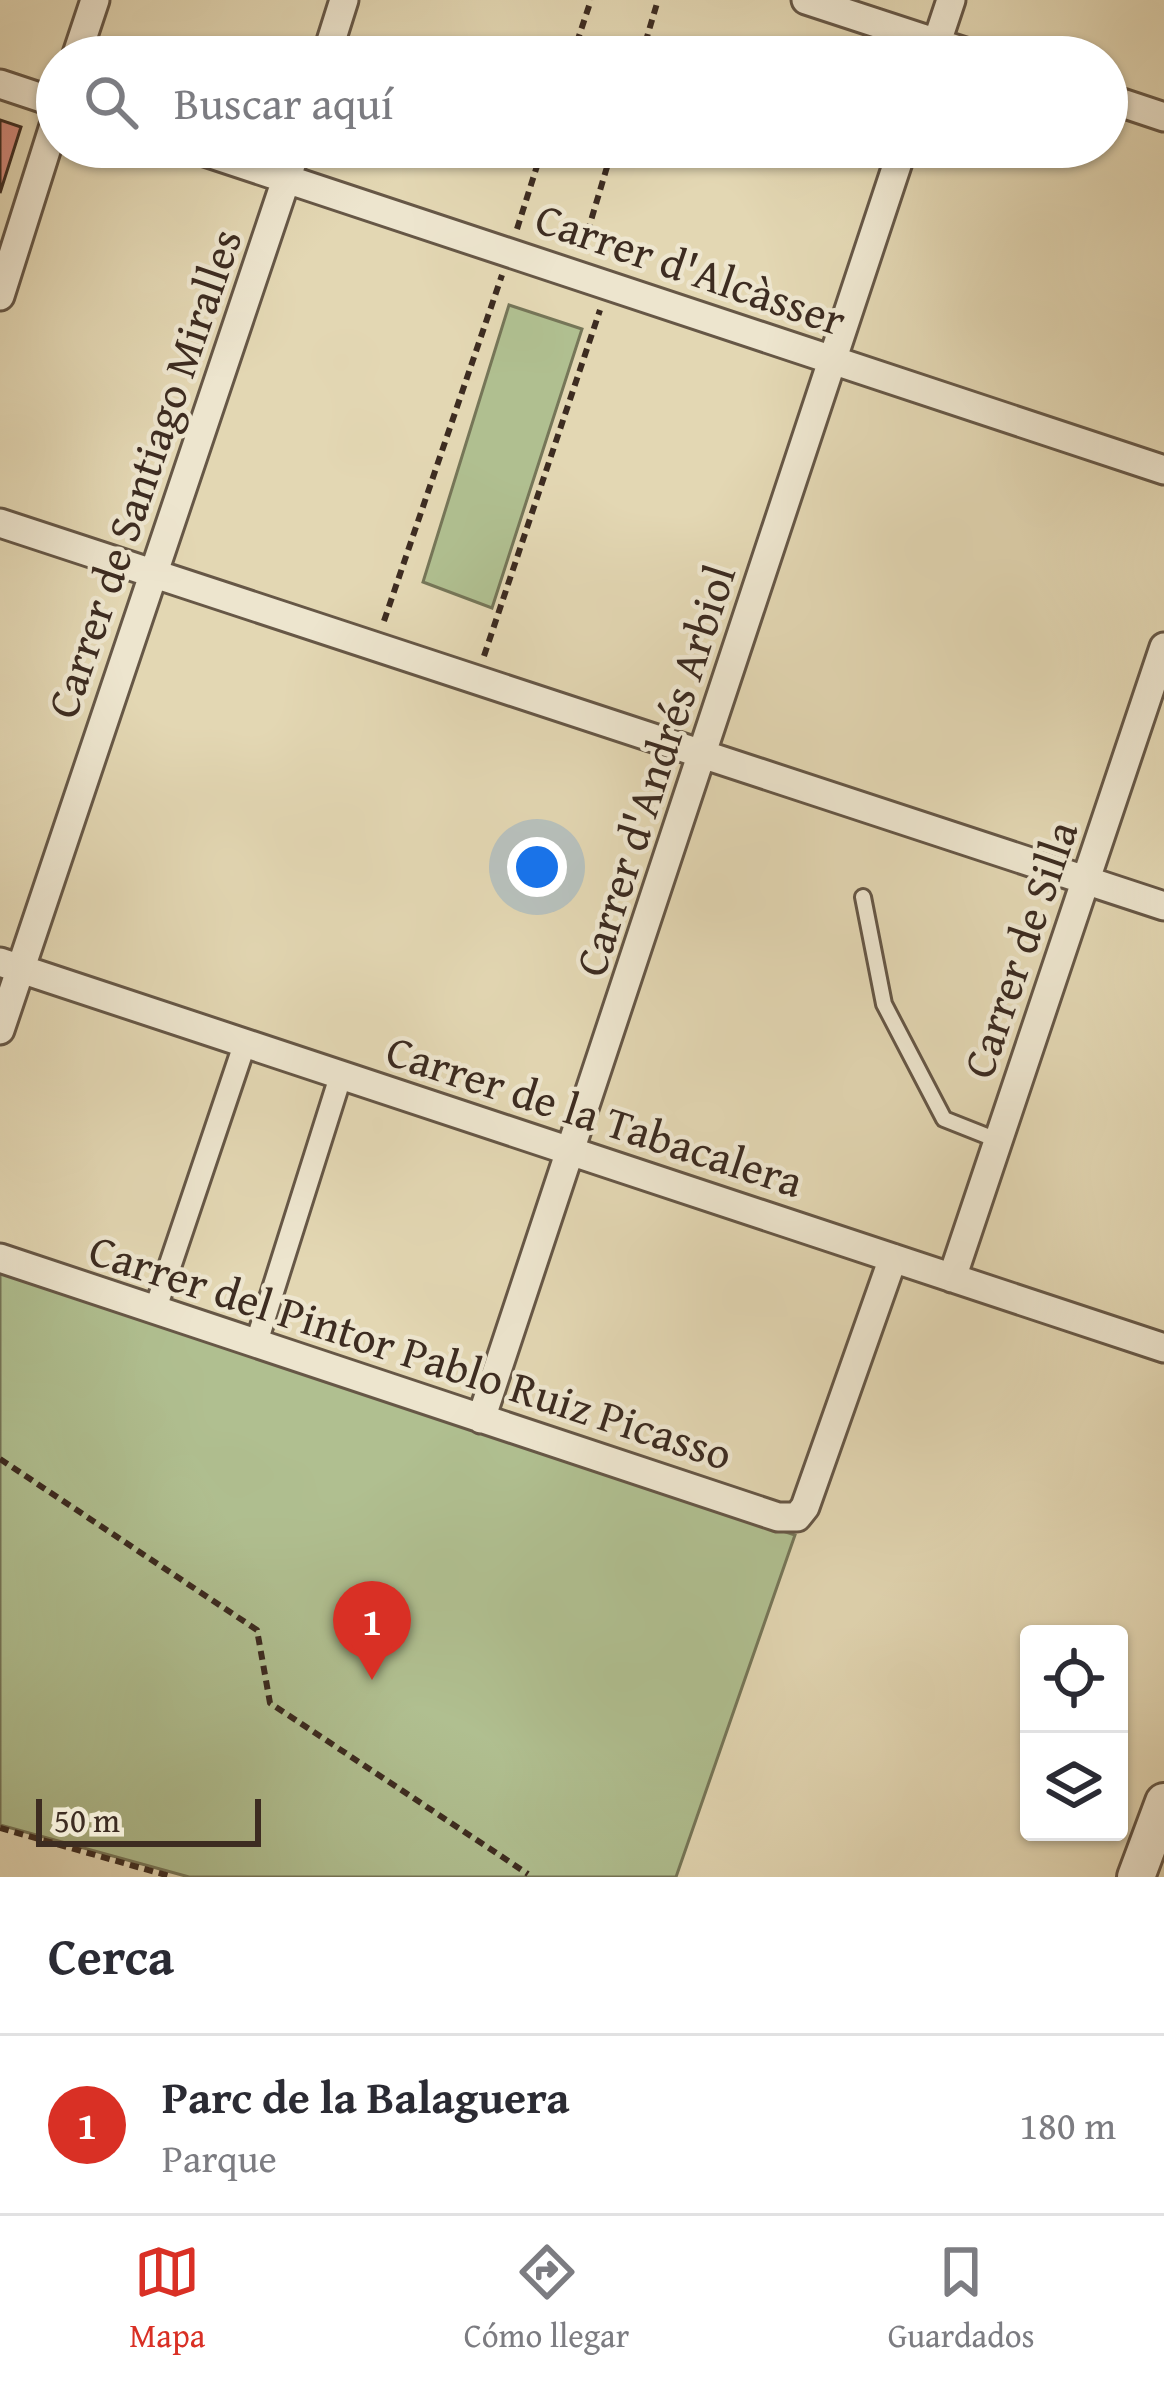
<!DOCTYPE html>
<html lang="es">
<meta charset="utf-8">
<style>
:root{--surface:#fff;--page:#f7f7f7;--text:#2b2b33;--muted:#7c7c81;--line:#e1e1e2;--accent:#d93025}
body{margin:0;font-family:"Gentium Book Plus",serif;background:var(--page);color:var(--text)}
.controls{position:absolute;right:36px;bottom:36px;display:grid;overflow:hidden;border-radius:12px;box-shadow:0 3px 9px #0004}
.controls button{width:108px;height:108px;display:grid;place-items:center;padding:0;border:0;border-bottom:3px solid var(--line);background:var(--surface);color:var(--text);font:60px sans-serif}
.scale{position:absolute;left:36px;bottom:30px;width:225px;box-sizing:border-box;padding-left:12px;border:6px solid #3d2c21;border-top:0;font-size:33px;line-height:42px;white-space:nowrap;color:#3d2c21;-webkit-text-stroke:9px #ede5ce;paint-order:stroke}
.you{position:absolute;left:537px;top:867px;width:42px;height:42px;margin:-30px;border:9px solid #fff;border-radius:50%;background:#1a73e8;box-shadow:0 0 0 18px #1a73e833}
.badge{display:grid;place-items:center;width:78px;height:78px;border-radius:50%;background:var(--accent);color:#fff;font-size:39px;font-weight:700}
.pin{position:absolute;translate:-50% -99px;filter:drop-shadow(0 3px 6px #0008)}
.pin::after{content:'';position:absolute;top:63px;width:42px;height:36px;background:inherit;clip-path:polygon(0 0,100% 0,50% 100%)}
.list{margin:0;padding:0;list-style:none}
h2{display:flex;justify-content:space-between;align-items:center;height:156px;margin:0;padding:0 48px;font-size:51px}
h2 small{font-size:39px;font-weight:400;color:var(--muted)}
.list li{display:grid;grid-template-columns:78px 1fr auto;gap:36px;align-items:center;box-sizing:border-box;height:180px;padding:0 48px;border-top:3px solid var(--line)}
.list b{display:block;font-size:45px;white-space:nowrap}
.list p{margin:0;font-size:39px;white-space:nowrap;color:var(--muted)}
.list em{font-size:39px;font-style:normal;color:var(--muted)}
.icon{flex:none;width:66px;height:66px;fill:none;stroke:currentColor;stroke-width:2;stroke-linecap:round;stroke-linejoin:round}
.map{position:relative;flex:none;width:1164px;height:1877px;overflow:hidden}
.search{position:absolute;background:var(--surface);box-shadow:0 3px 9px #0004;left:36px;right:36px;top:36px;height:132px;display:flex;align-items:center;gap:30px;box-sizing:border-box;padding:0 42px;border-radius:66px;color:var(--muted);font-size:45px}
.sheet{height:336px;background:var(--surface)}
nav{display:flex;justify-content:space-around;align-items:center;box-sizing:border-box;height:168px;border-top:3px solid var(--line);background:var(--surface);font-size:33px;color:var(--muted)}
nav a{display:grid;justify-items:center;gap:6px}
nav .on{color:var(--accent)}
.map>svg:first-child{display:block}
</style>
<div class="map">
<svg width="1164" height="1877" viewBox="0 0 1164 1877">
<rect width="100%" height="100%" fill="#e3d7b3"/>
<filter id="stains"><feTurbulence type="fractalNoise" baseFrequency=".00167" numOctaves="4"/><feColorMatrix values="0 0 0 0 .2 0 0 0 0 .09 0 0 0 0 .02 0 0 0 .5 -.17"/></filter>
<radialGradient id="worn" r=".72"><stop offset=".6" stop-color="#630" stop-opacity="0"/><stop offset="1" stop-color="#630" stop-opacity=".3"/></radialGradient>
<path fill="#b0bf90" stroke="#767658" stroke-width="3" d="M509 305 582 329 492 608 423 582Z
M0 1272 795 1535 676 1877H189L0 1825Z"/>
<path fill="#d38a7b" stroke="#3d2c21" stroke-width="3" d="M0 120 21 127 0 193Z"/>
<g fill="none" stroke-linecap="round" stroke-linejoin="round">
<g stroke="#665746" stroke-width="20">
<path id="service" d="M863 897 884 1004 944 1119 997 1140"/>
</g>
<g stroke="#665746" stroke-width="27">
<path id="pedestrian" d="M155 1310 245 1043
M256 1344 341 1075"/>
</g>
<g stroke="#665746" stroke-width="33">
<path id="minor" d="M806 0 980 57
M76 57 95 0
M326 57 344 0
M932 57 951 0
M0 84 57 103
M1107 98 1164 117
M190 147 1164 470
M0 296 57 116
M0 523 1164 906
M0 962 1164 1348
M0 1030 297 147
M0 1258 778 1517H797L805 1507 893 1258
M952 1278 1164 647
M481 1419 903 147"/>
</g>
<g stroke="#665746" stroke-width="42">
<path id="tertiary" d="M1136 1877 1164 1802"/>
</g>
<path stroke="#3d2c21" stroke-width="6" stroke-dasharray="9 6" stroke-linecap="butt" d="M572 57 591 0
M641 57 658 0
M517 229 543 147
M583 247 613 147
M384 621 502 275
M484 656 600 310
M0 1459 257 1630 270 1703 528 1874
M0 1828 173 1877"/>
<use href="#service" stroke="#ede5ce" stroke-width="14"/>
<use href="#pedestrian" stroke="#ede5ce" stroke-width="21"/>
<use href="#minor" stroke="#ede5ce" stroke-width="27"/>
<use href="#tertiary" stroke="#ede5ce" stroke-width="36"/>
</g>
<g text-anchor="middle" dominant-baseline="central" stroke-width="9" stroke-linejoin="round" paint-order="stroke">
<g font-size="45" fill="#3d2c21" stroke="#ede5ce">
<text transform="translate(691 268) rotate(19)">Carrer d'Alcàsser</text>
<text transform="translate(143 473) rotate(-71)">Carrer de Santiago Miralles</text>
<text transform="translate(654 770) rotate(-72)">Carrer d'Andrés Arbiol</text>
<text transform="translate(1019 949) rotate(-71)">Carrer de Silla</text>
<text transform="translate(595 1115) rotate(18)">Carrer de la Tabacalera</text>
<text transform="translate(411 1351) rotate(18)">Carrer del Pintor Pablo Ruiz Picasso</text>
</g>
</g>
<rect width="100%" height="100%" filter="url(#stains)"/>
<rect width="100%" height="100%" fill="url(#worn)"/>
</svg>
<div class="controls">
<button><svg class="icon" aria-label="locate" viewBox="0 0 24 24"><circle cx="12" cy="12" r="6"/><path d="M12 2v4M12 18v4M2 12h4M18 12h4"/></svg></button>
<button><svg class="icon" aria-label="layers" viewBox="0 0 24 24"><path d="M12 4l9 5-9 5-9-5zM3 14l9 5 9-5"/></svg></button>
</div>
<div class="scale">50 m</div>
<div class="you"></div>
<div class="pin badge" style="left:372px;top:1680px">1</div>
<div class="search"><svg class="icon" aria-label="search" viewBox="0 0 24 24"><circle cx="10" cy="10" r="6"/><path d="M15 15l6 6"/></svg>Buscar aquí</div>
</div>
<section class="sheet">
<h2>Cerca<small></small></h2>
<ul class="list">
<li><span class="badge">1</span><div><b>Parc de la Balaguera</b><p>Parque</p></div><em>180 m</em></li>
</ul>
</section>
<nav>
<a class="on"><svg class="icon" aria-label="map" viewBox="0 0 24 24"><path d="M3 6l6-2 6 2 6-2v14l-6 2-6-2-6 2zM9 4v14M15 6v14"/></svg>Mapa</a>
<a><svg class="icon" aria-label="directions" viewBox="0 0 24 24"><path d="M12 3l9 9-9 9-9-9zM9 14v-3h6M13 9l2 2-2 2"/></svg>Cómo llegar</a>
<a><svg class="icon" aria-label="saved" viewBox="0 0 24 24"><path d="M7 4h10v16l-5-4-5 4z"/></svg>Guardados</a>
</nav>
